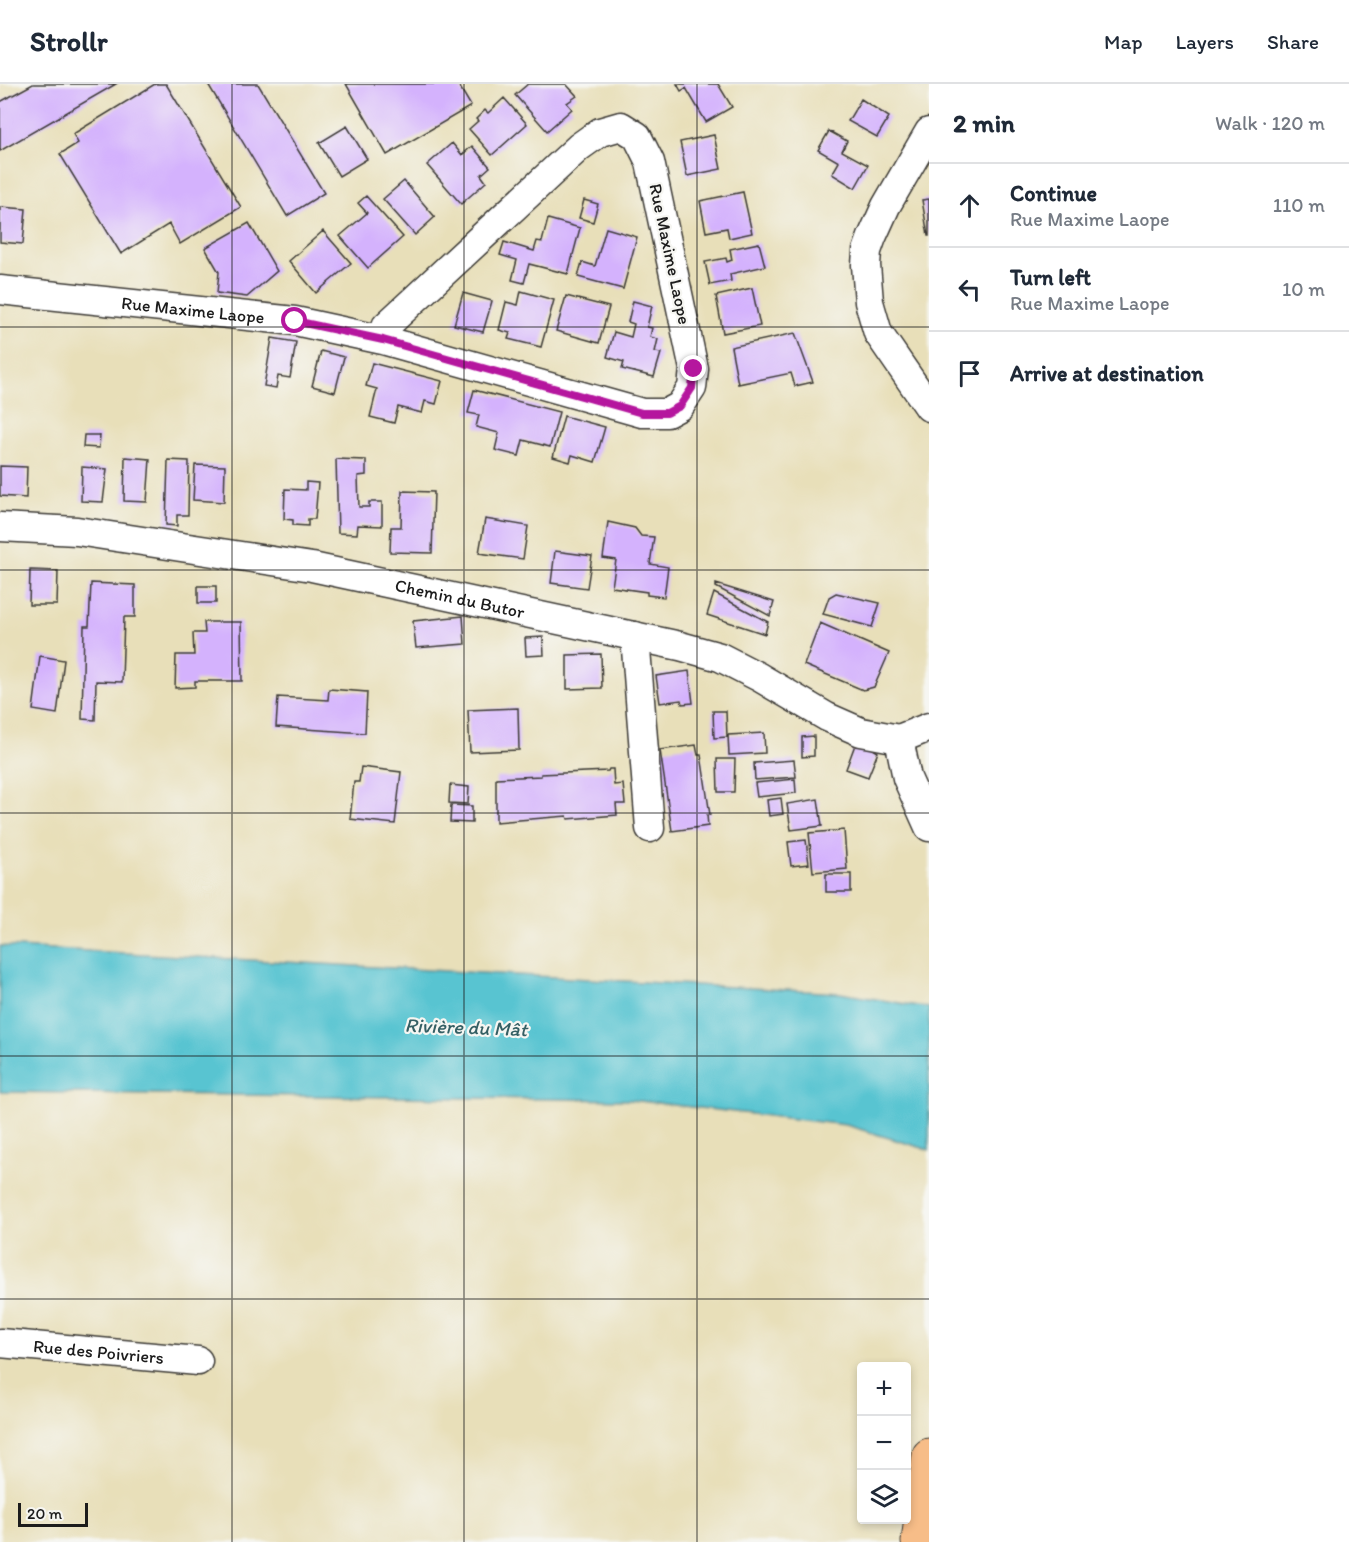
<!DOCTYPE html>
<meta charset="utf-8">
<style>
:root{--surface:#fff;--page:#f2f2f3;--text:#1f2937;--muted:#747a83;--line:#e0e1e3}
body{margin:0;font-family:Itim,sans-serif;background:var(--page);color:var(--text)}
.controls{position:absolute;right:18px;bottom:18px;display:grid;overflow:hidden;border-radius:6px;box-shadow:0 3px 9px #0003}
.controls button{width:54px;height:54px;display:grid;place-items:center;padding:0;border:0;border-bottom:2px solid var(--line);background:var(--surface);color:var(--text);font:30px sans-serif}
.scale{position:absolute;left:18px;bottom:15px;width:70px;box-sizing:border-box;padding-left:6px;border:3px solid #1c1c1c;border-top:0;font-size:16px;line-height:21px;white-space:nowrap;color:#1c1c1c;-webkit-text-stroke:4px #f6f6f2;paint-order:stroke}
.stop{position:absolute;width:18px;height:18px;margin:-14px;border:4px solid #b5179e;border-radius:50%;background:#fff}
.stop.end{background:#b5179e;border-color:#fff;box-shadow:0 2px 6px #0008}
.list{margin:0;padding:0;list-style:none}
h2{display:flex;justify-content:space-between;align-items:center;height:78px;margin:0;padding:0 24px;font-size:26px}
h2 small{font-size:20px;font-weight:400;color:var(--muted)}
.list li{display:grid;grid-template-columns:39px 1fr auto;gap:18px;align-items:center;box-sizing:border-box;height:84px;padding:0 24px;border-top:2px solid var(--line)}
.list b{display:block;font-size:22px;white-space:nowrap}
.list p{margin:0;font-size:20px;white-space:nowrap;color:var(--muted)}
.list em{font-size:20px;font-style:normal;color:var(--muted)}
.icon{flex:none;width:33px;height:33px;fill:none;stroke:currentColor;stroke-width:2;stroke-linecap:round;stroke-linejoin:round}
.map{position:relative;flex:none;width:929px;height:1458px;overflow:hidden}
header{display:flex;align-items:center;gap:36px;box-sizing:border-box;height:84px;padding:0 30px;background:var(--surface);border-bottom:2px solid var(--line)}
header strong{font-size:28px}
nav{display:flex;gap:33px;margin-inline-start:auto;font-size:21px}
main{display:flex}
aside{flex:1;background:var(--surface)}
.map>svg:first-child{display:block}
</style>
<header>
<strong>Strollr</strong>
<nav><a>Map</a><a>Layers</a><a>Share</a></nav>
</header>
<main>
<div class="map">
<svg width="929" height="1458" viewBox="0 0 929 1458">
<rect width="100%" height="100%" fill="#f6f6f2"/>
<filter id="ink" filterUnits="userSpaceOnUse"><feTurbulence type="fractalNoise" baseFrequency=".0167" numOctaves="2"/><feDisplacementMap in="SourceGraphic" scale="12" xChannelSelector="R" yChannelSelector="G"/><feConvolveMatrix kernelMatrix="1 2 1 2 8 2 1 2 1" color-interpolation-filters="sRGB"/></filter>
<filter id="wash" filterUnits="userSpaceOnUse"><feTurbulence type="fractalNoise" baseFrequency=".008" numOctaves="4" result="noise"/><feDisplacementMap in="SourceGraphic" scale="24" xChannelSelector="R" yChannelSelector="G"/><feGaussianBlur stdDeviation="1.35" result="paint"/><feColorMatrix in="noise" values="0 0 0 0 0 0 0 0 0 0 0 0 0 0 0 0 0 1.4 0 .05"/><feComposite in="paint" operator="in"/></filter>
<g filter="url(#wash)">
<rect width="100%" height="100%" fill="#e8dfb9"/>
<path fill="#58c4d1" stroke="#3a7076" stroke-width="1.5" d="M0 862 840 909 929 924V1066L846 1041 631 1016 0 1008Z"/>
<g id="blocks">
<path fill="#d4b2fd" d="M33 0H116L0 67V18Z
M155 0H166L241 123 180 160 169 140 121 170 60 70 78 59 73 50Z
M208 0H258L324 109 287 132Z
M346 0H458L471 22 387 71Z
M528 0H566L577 12 567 19 572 25 547 47 515 11Z
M677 0H718L732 23 706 38 686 4 681 7Z
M504 14 527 40 492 71 469 45 478 37 476 35 485 26 488 29Z
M861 15 889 33 877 53 848 37Z
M347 42 367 75 339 92 319 59Z
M829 47 847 57 842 67 868 81 855 104 832 90 839 78 818 66Z
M714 51 721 85 687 92 680 58Z
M452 59 462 71 472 62 490 83 481 91 486 98 461 120 427 81Z
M404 97 435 133 415 151 383 115Z
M743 108 752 149 729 154 727 144 706 148 700 117Z
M366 112 403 153 368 184 340 152 367 129 358 119Z
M929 115V152H928L922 116Z
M584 116 598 120 593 138 579 134Z
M0 123 26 125 23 160 0 158Z
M548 135 580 144 568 190 529 180 524 199 512 196 517 176 500 171 504 158 534 167 537 157 542 158Z
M249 139 277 187 247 213 217 209 219 188 205 164Z
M606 144 637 153 623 205 578 193 582 178 595 182Z
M323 147 351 179 316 209 289 177Z
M759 159 765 182 730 190 731 197 710 201 705 178 726 174 727 178 732 176 730 165Z
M752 204 760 242 723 249 716 212Z
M521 207 554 216 541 263 508 255 510 249 499 246 506 218 518 221Z
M463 209 492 217 483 248 454 241Z
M566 212 609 223 599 259 556 247Z
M633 217 652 222 647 243 652 244 650 253 658 255 655 268 661 269 654 293 622 285 624 278 607 273 614 248 631 253 634 240 628 238Z
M795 249 813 298 795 302 791 289 738 300 731 263Z
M272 254 296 258 290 294 278 292 276 304 264 302Z
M321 267 344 273 335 308 312 302Z
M372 279 442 297 436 320 425 317 422 329 398 323 394 339 370 333 377 305 366 302Z
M474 306 559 328 550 363 523 356 519 372 495 366 499 349 476 343 479 331 468 329Z
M564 332 605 343 595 378 572 371 570 378 553 373Z
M84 351H100L99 364 83 363Z
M125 373 150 375 147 418 124 417Z
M336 375 366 376V391L358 392 359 423H369V418H382V442L358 441 357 450 338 449Z
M168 376 189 377 188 431H177V442L166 441Z
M195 381 225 382 224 418 193 416Z
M0 382 27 383 26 414 0 412Z
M82 383 107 385 103 418 81 417Z
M306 398 318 399 315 435H308V442L293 441V436L284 435 285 405 306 406Z
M402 407 434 408 432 469 390 468 391 443H401Z
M485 435 528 442 523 475 479 469Z
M608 438 635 444 641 452 654 453 650 480 668 483 664 513 647 511V508L612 503 616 476 603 474Z
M555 467 592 472 587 504 551 499Z
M30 486 58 487 57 521H29Z
M91 499 135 501V533H124L122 598 96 597 95 636 82 635 84 542H89Z
M716 500 774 518 770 532 716 503Z
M198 502H216V519H198Z
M714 509 768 538 765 550 707 531Z
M836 509 880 519 872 543 823 530 829 513Z
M463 532 465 560 416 564 413 537Z
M204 538H241L242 597H195V603L175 604 176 571H194L193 549H205Z
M820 539 889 569 874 603 863 606 804 581Z
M543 553 544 571 526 572 525 554Z
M601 570 602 604 567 605V571Z
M40 572 64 576 57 630 33 626Z
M689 587 693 619 682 620 681 616 660 619 656 592Z
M329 605 367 608 365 649 276 643 278 613 328 616Z
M518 624 519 666 470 668 468 626Z
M713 627H726L727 653 714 654Z
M764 649 765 669 729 671 728 651Z
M814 652V672L802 673V653Z
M856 658 868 662 878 668 868 693 846 685Z
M696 661 698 671H701L710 731H707L708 742 672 747 660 666Z
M717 675H735L734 708H718Z
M794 676 796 693 755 696 754 679Z
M361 683 401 688 395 740 350 735 354 698H359Z
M609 685H613L614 701 623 700 625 720H616L617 731 568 735 567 732 496 738V694L541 692V690L608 687Z
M795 695 796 709 757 713 755 699Z
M450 701 469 703 468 720 449 719Z
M781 714 783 730 769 732 767 716Z
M818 715 822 742 791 746 787 720Z
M451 721 472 722V739L450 738Z
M844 746 847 785 813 788 809 749Z
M806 756 809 780 791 782 788 758Z
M826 790H851V808H826Z"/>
</g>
</g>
<g filter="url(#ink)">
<use href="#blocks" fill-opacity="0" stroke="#3b3934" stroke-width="1.5"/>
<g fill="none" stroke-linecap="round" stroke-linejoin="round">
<g stroke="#3b3934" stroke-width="31">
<g id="minor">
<path d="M929 48 886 122 872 153 867 167 866 181 869 218 878 249 929 323"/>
<path id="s1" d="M0 206 295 237 383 256 642 329H667L680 322 692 304 694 285 650 78 637 52 621 42 600 48 579 63 386 242 383 256"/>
<path id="s2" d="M0 443 77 447 312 483 680 562 720 573 759 593 827 633 861 648 899 655 929 643"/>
<path d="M635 552 650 744"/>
<path d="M899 655 907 694 929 743"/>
<path id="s3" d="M0 1259 198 1277"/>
</g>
</g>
<g stroke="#3b3934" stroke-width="35">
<path id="highway" d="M918 1458 929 1371"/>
</g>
<use href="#minor" stroke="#fff" stroke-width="28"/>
<use href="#highway" stroke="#f7bd88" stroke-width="33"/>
</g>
</g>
<g fill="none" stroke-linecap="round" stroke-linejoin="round" filter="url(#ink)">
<path stroke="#b5179e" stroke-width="8" d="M295 237 383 256 642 329H667L680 322 692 304 694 285"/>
</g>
<path fill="none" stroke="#1c1c1c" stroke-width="1.5" stroke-opacity="0.55" d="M232 0V1458M464 0V1458M697 0V1458M0 243H929M0 486H929M0 729H929M0 972H929M0 1215H929"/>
<g text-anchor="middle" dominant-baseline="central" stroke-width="4.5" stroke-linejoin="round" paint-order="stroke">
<g font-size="18" fill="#1c1c1c" stroke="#f6f6f2">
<text transform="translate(670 170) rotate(78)">Rue Maxime Laope</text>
<text stroke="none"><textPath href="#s1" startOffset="194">Rue Maxime Laope</textPath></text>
<text stroke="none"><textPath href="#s2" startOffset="466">Chemin du Butor</textPath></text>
<text stroke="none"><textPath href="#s3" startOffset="99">Rue des Poivriers</textPath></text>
</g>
<g font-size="20" font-style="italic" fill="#345f64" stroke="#f6f6f2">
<text transform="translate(466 943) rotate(2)">Rivière du Mât</text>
</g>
</g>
</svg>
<div class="controls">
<button>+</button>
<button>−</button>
<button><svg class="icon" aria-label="layers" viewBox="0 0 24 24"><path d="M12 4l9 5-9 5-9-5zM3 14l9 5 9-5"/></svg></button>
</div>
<div class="scale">20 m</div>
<div class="stop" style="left:295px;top:237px"></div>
<div class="stop end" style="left:694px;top:285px"></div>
</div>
<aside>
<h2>2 min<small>Walk · 120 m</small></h2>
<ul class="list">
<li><svg class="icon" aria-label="ahead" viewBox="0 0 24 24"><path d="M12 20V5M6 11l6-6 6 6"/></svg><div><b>Continue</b><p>Rue Maxime Laope</p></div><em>110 m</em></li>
<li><svg class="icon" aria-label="left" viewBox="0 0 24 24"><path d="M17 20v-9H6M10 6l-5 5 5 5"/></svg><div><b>Turn left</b><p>Rue Maxime Laope</p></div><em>10 m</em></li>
<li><svg class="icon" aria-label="arrive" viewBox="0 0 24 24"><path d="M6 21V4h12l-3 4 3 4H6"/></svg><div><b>Arrive at destination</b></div></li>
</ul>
</aside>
</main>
